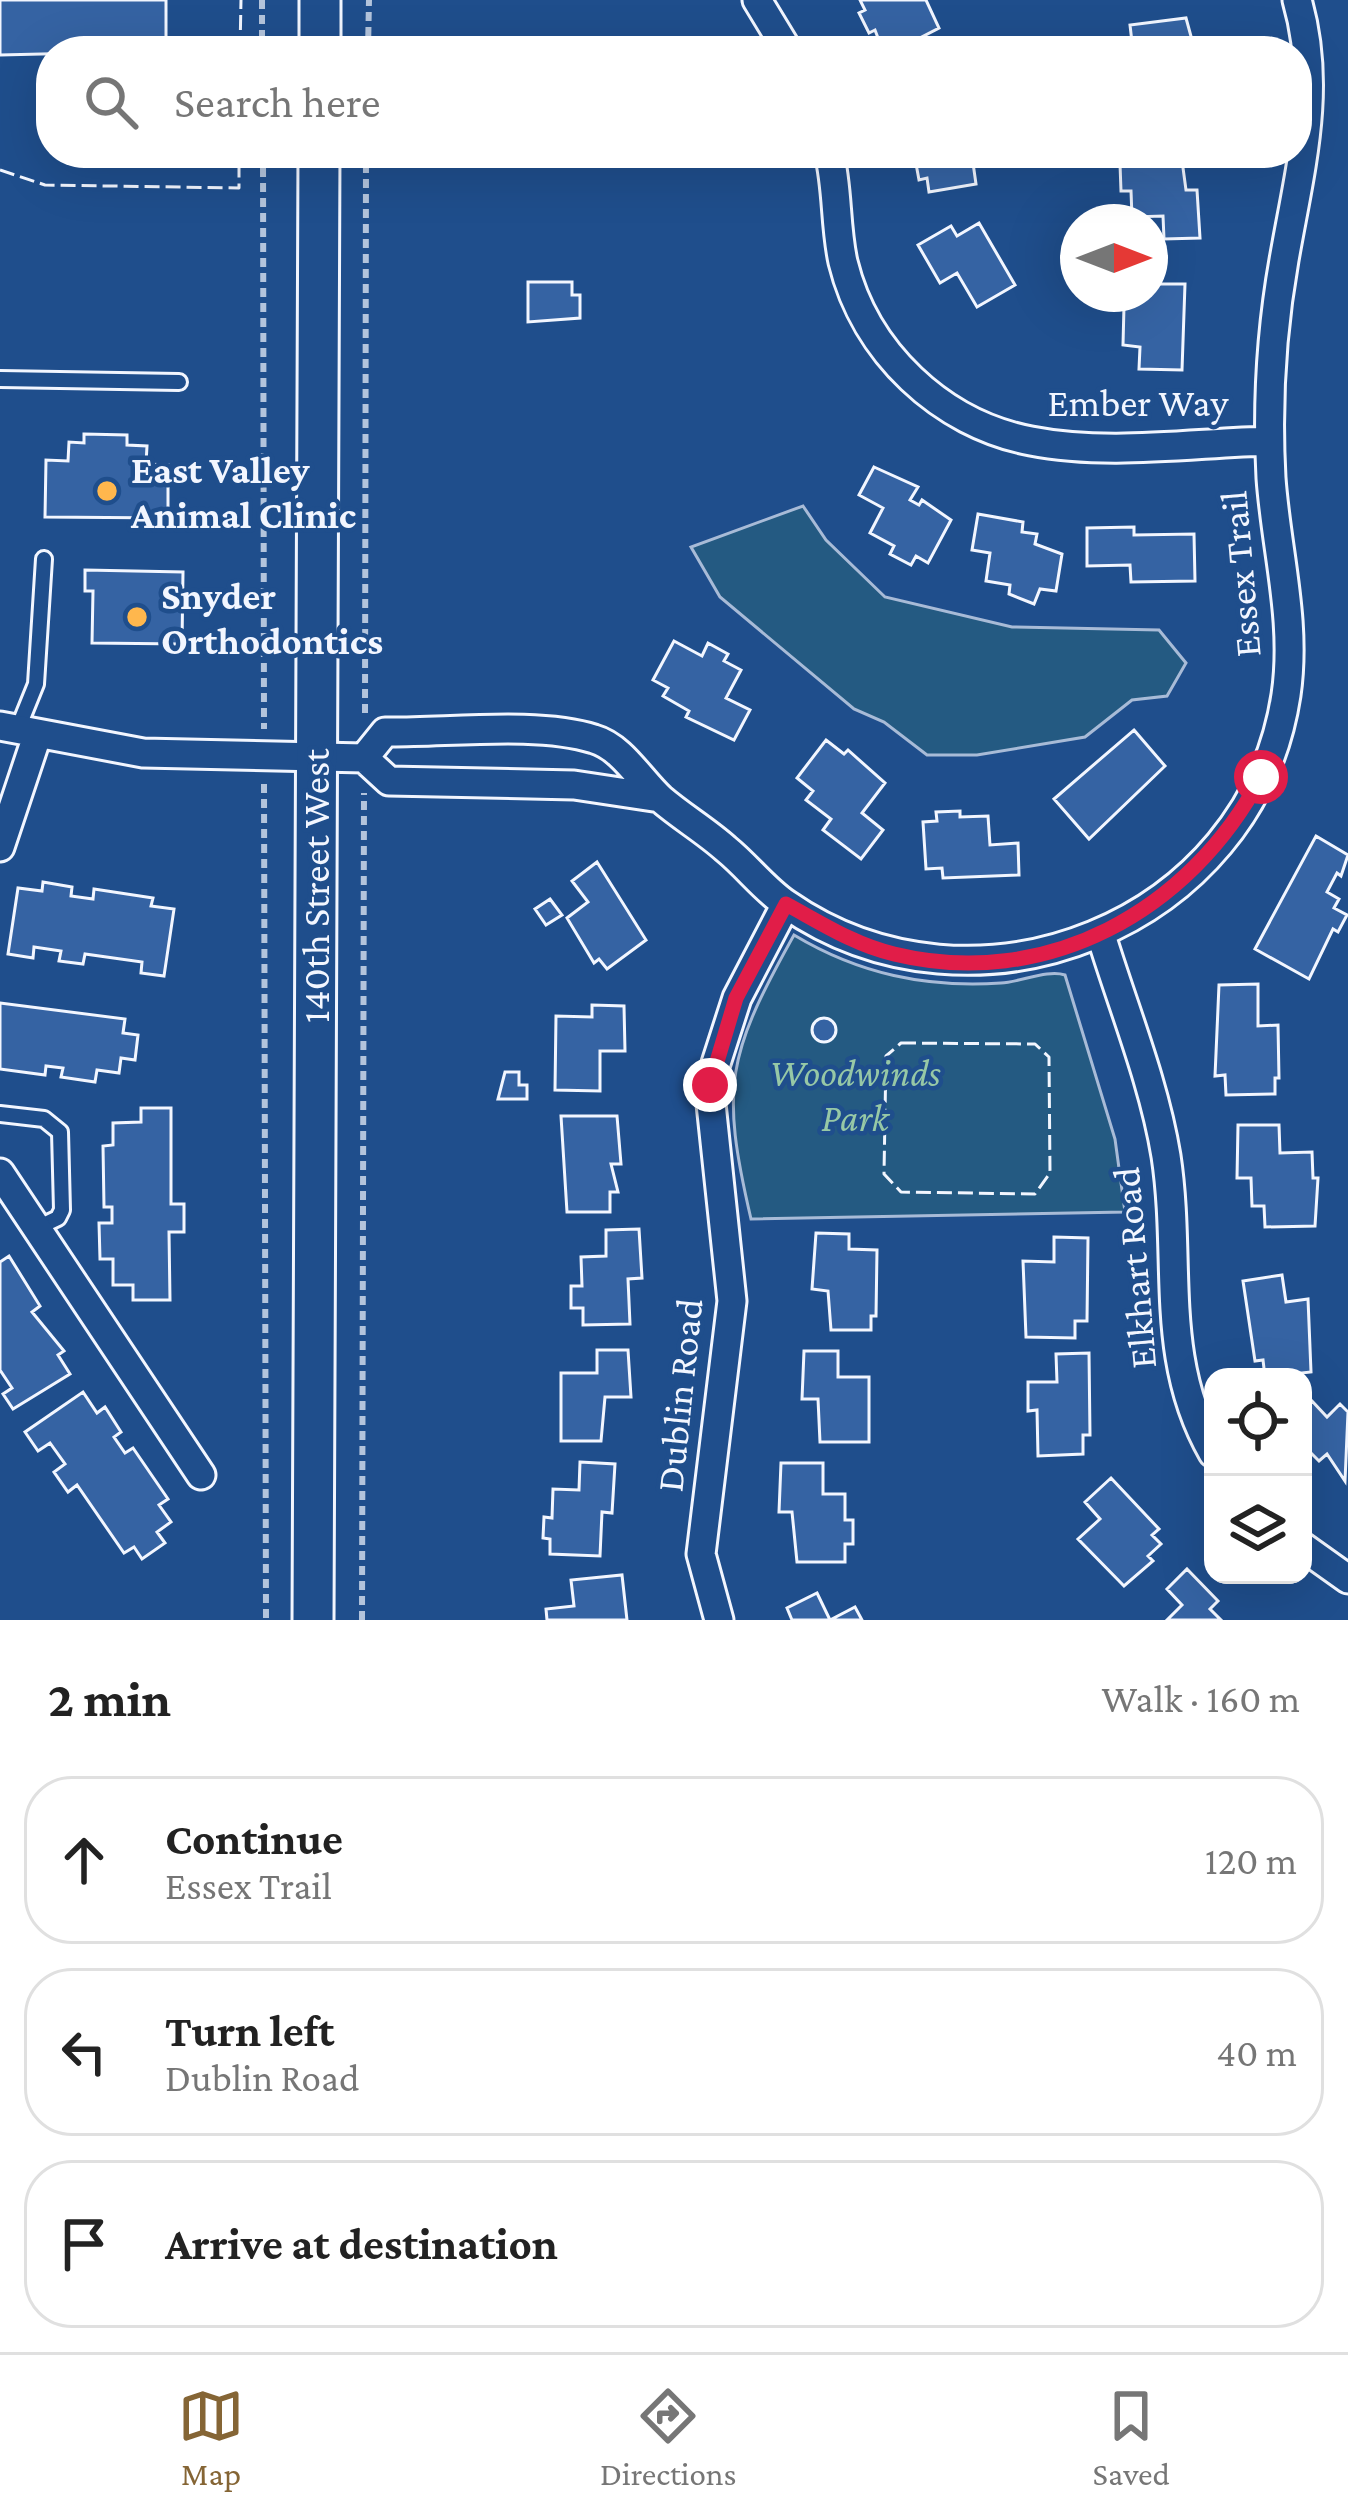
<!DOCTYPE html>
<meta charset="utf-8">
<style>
:root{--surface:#fff;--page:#f2f2f2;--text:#222;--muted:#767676;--line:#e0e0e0;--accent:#856535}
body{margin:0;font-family:"Crimson Pro",serif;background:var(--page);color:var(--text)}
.controls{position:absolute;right:36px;bottom:36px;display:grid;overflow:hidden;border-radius:24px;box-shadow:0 12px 48px #0002}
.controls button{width:108px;height:108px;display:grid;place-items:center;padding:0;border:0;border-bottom:3px solid var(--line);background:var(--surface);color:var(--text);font:60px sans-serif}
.compass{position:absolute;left:1060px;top:204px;width:108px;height:108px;border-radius:50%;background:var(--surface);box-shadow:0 12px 48px #0002;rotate:90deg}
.stop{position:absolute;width:36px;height:36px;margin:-27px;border:9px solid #e11d48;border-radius:50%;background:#fff}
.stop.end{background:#e11d48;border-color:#fff;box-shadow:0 3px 12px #0008}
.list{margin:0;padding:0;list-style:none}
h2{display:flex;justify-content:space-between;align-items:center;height:156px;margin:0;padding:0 48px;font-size:51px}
h2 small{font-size:39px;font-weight:400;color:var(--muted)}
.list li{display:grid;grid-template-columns:78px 1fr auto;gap:36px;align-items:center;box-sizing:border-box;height:168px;margin:0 24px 24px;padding:0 24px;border:3px solid var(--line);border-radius:48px}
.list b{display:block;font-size:45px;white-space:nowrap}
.list p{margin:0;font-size:39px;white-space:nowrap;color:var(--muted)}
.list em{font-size:39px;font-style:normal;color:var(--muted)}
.icon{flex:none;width:66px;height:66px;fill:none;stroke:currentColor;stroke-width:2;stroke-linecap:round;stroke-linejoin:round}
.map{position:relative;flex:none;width:1348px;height:1620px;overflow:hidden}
.search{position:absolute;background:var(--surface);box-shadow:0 12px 48px #0002;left:36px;right:36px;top:36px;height:132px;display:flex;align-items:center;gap:30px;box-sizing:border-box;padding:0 42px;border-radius:48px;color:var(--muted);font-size:45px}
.sheet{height:732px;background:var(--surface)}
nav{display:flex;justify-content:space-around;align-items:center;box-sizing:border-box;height:168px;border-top:3px solid var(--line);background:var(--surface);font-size:33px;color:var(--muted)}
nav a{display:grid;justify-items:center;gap:6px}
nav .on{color:var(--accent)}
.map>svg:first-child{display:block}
</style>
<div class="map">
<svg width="1348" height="1620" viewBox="0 0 1348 1620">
<rect width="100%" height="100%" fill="#1f4e8c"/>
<path fill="#245a82" stroke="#a8bbd7" stroke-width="3" d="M803 506 826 540 885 597 1012 627 1159 630 1186 663 1167 696 1132 700 1085 737 977 755H927L884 722 854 709 720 597 691 547Z
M794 935C859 974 926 988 1001 983 1021 982 1048 969 1065 975L1115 1139 1125 1212 751 1219C720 1086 727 1055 794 935Z"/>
<path fill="#3563a3" stroke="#f2f6ff" stroke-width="3" d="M0 0H166V51L0 55Z
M860 0H926L939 28 918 39 924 51H883L875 30 869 33 859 13 865 10Z
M1186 18 1195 51H1133L1130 25Z
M914 153H991L992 159 973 163 976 184 929 192 927 178 919 180Z
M1130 153H1181L1186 190H1197L1200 238 1164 239 1163 216 1132 217 1131 191H1121L1120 164H1130Z
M979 223 1015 285 977 307 957 273 940 283 918 245 951 226 957 236Z
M528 282H572V295H580V318L528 322Z
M1150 284H1185L1182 370 1139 369 1140 347 1123 345 1124 306H1104L1105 294H1150Z
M84 434 127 435V445L147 446 146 464 168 465V518L45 517 46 460 68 461 69 442 84 443Z
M874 467 918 487 910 500 919 505 922 500 951 520 928 563 916 556 911 565 890 554 894 546 870 533 883 508 859 495Z
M978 514 1023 522 1022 532 1037 534 1035 544 1062 554 1056 591 1040 589 1034 604 1009 594 1010 585 986 581 990 553 972 550Z
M1134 527V535L1194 534 1195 581 1131 582 1130 565 1087 566V528Z
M85 570 183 572 182 644 92 643 93 591H85Z
M674 641 702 656 708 643 728 654 724 661 741 670 726 698 750 710 734 740 686 717 689 711 663 696 668 688 653 680Z
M1134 730 1165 766 1089 839 1054 799Z
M826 740 844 754 848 750 885 783 862 813 883 830 861 859 823 830 831 819 806 800 813 791 797 778Z
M960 811V817L988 816 990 845 1018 843 1019 875 943 878 942 868 926 869 923 822 937 821 936 812Z
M1316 836 1348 855 1341 876 1337 873 1327 892 1339 899 1334 908 1347 915 1338 932 1333 929 1309 979 1255 949Z
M597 862 646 940 607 969 599 959 594 963 567 918 588 902 572 881Z
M43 882 72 887 71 896 93 899 94 889 153 898 151 906 174 909 164 976 141 973 142 962 85 954 83 964 59 961 61 951 34 947 33 958 8 954 18 888 42 891Z
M550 899 562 915 546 925 535 909Z
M1258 984V1026L1278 1025 1279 1078H1275V1094L1226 1095 1225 1075 1215 1076 1219 985Z
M0 1003 125 1019 123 1033 138 1035 135 1060 121 1058 119 1073 97 1070 95 1082 61 1077 63 1068 46 1066 45 1075 0 1069Z
M592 1005 624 1006 625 1051H600V1091L555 1090 556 1016 592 1017Z
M812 1030a12 12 0 1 1 24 0a12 12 0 1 1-24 0Z
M505 1072H519V1085H527V1099H498Z
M141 1108H171V1204H184V1232H169L170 1300H133V1285H113V1259H100L99 1223H112V1207H104L103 1146 113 1145V1123L141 1122Z
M561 1116H617L621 1164H611L618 1192H610V1212H567Z
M1238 1125H1279L1280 1153 1312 1152 1313 1178H1318L1315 1226 1265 1227 1264 1206H1252L1251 1178H1237Z
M639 1229 642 1278 628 1279 630 1324 583 1325V1308H571V1286H582L581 1257 606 1256V1230Z
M816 1233 849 1234V1249L877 1250 876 1316H871V1330H831L828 1291 812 1289Z
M1054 1237 1088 1238 1087 1321H1075V1338L1026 1337 1023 1261 1054 1262Z
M9 1256 40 1306 32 1312 64 1351 58 1355 70 1374 13 1409 3 1394 12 1388 0 1370V1262Z
M1282 1275 1286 1302 1308 1299 1311 1372 1265 1377 1263 1360 1255 1361 1243 1281Z
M597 1350H628L631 1397H605L601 1441H561V1373H597Z
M804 1351H838V1377H869V1442H820L818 1399H802Z
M1089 1353 1090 1435H1083V1454L1038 1456 1037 1410 1028 1411V1382H1057L1056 1354Z
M83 1392 97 1413 105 1407 121 1432 114 1437 125 1453 133 1448 168 1499 159 1505 171 1522 157 1532 165 1543 142 1559 134 1547 124 1553 77 1485 68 1492 54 1472 65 1464 50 1443 38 1451 25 1432Z
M1312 1401 1327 1417 1340 1404 1348 1412 1345 1481 1327 1454 1319 1461 1303 1445V1409Z
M580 1462 615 1464 612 1513 602 1512 600 1556 550 1554V1539L543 1538 544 1517 552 1518 553 1489 579 1490Z
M781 1463H823V1494H845V1520H853V1544H845V1562H797L792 1512H779Z
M1111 1478 1159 1529 1152 1535 1161 1544 1148 1556 1153 1561 1124 1586 1078 1539 1100 1519 1085 1502Z
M1187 1569 1218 1601 1210 1609 1221 1620H1167L1182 1605 1167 1589Z
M622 1575 627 1620H547L546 1609 574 1606 571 1580Z
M817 1593 830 1620 855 1607 862 1620H792L787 1608Z"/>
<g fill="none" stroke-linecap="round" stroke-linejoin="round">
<g stroke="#f2f6ff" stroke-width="20">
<path id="lane" d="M0 379 179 382
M17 731 36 684 44 559
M0 1114 44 1119 60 1132 62 1210 58 1218 37 1228"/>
</g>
<g stroke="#f2f6ff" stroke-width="33">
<path id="street" d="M757 0 788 51
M829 153C838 189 835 226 843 262 865 352 941 424 1031 441 1107 456 1193 443 1269 441
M0 726 143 753 364 758 389 781 574 785 660 798
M364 758 385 732C446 733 537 721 594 739 622 747 640 780 661 799 682 817 706 831 726 849 747 866 764 889 786 904 974 1035 1251 926 1286 695 1297 621 1276 550 1271 478 1267 404 1271 333 1284 260 1299 173 1323 89 1297 0
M0 847 37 736
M1101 935C1123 1007 1154 1082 1166 1156 1182 1261 1158 1357 1213 1453
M0 1173 201 1475
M1303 1547 1348 1579
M719 1620 701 1554 732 1301 709 1085 737 998 786 904"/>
</g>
<g stroke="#f2f6ff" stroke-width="45">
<path id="secondary" d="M320 51V0
M313 1620 319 153"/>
</g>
<path stroke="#b3c4dc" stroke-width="6" stroke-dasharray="9 6" stroke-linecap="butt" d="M262 0V51
M368 51 369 0
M263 153 264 729
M365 713 366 153
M264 784 266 1620
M362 1620 364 793"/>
<use href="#lane" stroke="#1f4e8c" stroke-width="14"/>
<use href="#street" stroke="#1f4e8c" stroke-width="27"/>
<use href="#secondary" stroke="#1f4e8c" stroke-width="39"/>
<path stroke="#f2f6ff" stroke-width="3" stroke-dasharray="15 6" stroke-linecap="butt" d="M240 51 241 0
M0 170 45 185 239 188V153
M901 1043 1035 1044 1049 1057 1050 1173 1035 1194 901 1192 884 1174 886 1056Z"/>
</g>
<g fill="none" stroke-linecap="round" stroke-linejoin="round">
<path stroke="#e11d48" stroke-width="15" d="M710 1085 736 998 786 904C821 923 855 945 894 954 1046 991 1190 911 1261 777"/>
</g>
<g fill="#ffb74d" stroke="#1f4e8c" stroke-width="4.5">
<circle cx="107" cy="491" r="12"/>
<circle cx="137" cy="617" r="12"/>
</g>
<g text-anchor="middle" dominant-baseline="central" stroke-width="9" stroke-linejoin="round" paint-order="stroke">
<g font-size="39" fill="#f2f6ff" stroke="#1f4e8c">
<text x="1138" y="402">Ember Way</text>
<text transform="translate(1240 574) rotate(-95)">Essex Trail</text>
<text transform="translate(315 886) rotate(-90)">140th Street West</text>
<text transform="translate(1134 1268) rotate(-95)">Elkhart Road</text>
<text transform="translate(679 1395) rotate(-84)">Dublin Road</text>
</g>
<g font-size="39" font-weight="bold" fill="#f2f6ff" stroke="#1f4e8c" text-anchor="start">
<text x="131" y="469">East Valley<tspan x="131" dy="45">Animal Clinic</tspan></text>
<text x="161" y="595">Snyder<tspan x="161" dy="45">Orthodontics</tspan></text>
</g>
<g font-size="39" font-style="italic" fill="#97c8a6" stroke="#1f4e8c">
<text x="855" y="1072">Woodwinds<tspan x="855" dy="45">Park</tspan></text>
</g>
</g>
</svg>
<div class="controls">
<button><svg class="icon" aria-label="locate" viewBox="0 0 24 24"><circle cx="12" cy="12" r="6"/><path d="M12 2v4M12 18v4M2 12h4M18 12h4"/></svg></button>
<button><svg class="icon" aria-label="layers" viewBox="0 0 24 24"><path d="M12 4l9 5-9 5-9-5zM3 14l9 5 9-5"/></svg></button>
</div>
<svg class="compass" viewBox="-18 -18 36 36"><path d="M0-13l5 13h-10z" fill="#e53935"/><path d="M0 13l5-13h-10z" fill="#767676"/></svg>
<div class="stop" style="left:1261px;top:777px"></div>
<div class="stop end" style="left:710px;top:1085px"></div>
<div class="search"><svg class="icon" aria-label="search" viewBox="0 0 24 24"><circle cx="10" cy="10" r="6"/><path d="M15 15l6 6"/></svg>Search here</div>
</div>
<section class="sheet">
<h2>2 min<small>Walk · 160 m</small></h2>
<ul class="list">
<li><svg class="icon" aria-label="ahead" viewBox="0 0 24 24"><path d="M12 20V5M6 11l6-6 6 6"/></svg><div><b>Continue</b><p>Essex Trail</p></div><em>120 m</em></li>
<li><svg class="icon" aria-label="left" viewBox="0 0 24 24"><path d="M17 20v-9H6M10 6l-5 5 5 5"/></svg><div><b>Turn left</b><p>Dublin Road</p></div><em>40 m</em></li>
<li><svg class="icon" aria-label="arrive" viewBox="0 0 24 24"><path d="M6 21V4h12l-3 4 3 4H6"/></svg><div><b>Arrive at destination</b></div></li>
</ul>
</section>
<nav>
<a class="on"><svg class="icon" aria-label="map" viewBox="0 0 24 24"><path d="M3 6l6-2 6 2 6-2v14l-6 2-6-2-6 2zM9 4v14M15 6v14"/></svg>Map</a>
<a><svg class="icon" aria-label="directions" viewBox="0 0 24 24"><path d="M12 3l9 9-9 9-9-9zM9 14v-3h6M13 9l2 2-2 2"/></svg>Directions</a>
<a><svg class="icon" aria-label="saved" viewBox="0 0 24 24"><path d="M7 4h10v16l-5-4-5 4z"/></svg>Saved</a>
</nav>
